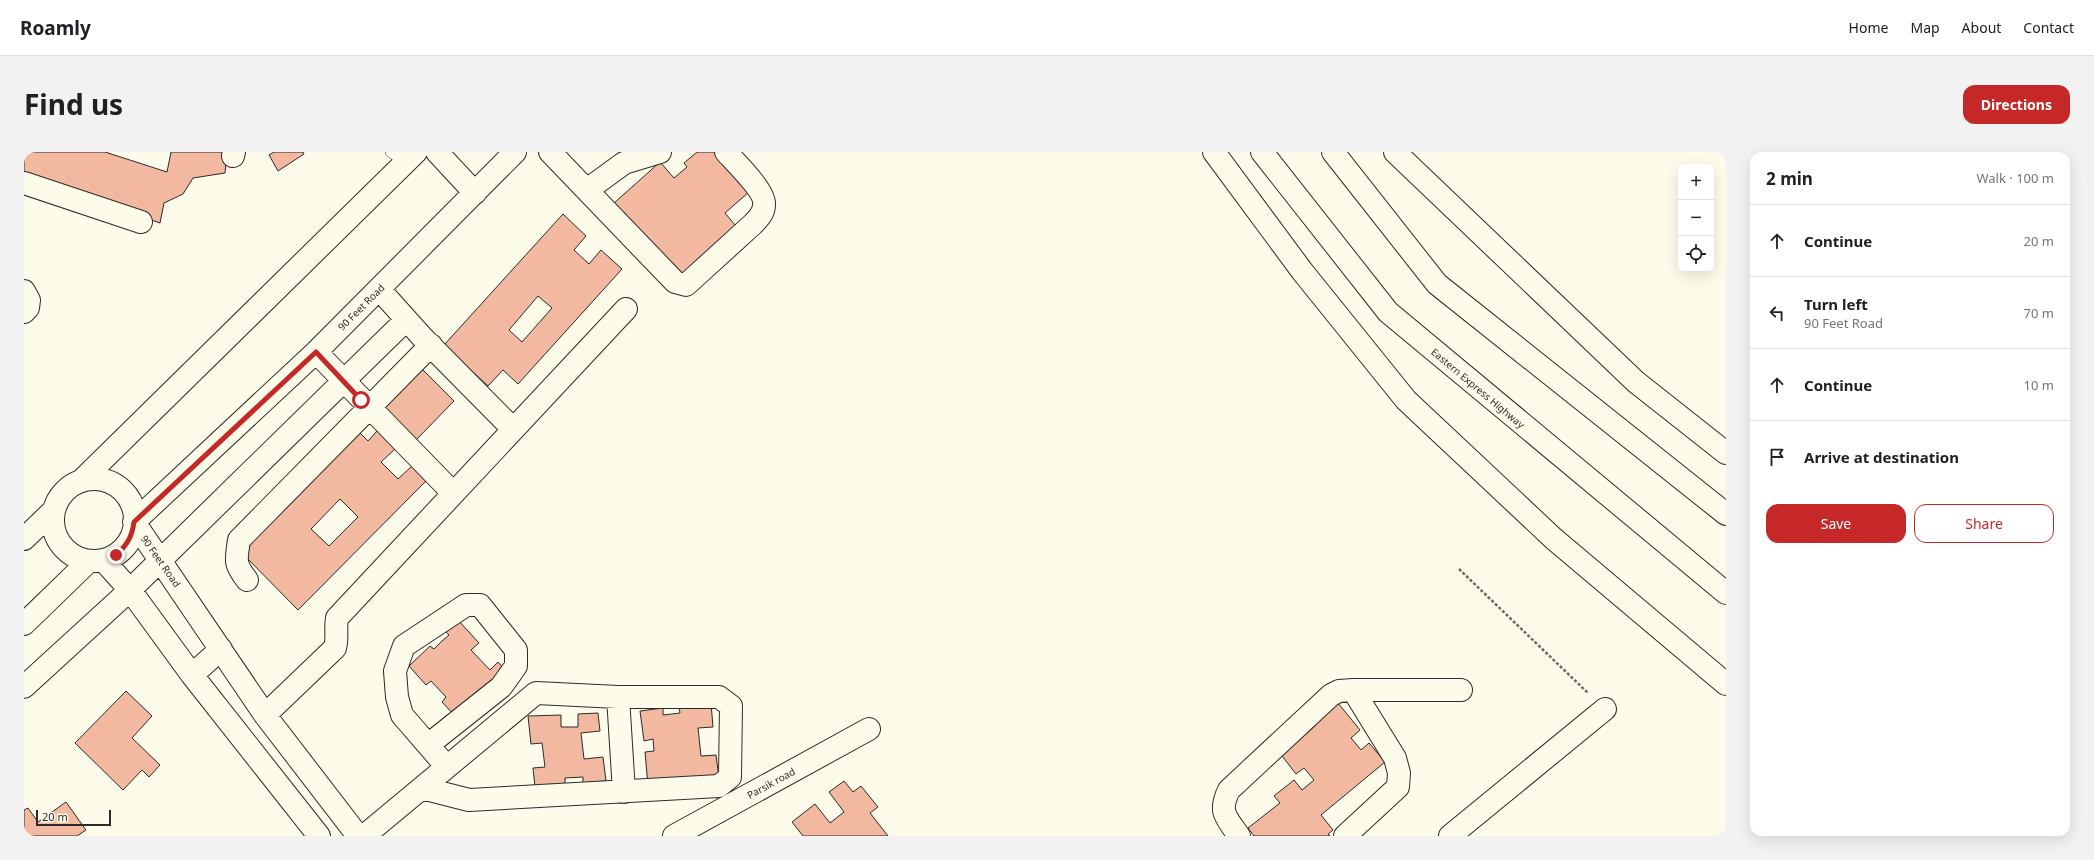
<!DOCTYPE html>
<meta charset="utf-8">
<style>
:root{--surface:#fff;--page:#f2f2f2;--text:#202124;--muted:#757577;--line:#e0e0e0;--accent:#c62828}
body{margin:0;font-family:"Noto Sans",sans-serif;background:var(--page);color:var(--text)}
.controls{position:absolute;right:12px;top:12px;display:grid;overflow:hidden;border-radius:8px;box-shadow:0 4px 16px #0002}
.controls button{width:36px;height:36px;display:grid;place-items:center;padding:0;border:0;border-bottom:1px solid var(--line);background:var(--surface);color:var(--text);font:20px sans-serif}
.scale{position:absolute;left:12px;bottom:10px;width:75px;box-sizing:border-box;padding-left:4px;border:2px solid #2b2b2b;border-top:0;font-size:11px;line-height:14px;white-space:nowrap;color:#2b2b2b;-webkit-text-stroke:3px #fdfbea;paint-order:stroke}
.stop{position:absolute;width:12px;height:12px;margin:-9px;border:3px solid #c62828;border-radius:50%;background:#fff}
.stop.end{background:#c62828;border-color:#fff;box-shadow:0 1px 4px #0008}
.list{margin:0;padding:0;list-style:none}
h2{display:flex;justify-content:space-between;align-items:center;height:52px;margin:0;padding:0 16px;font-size:17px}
h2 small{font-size:13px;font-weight:400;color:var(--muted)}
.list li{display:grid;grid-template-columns:26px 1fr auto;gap:12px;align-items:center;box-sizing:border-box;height:72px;padding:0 16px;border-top:1px solid var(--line)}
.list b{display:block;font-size:15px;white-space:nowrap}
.list p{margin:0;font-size:13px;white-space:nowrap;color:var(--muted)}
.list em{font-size:13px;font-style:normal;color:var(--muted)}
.actions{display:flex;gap:8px;padding:12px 16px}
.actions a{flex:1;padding:9px 0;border:1px solid var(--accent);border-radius:12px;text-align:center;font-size:14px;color:var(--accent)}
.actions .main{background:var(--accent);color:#fff}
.icon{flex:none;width:22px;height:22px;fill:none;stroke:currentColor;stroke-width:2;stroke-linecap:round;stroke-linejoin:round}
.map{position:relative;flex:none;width:1702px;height:684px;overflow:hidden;border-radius:12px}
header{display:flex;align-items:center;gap:24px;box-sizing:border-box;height:56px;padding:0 20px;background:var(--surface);border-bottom:1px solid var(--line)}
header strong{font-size:19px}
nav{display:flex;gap:22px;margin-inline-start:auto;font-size:14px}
.intro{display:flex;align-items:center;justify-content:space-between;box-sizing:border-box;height:96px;padding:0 24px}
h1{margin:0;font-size:28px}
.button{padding:10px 18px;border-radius:12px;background:var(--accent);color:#fff;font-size:14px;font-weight:700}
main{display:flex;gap:24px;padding:0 24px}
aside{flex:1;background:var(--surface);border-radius:12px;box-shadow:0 4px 16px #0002}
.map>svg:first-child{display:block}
</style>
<header>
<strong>Roamly</strong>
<nav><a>Home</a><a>Map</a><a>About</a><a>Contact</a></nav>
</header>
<div class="intro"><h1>Find us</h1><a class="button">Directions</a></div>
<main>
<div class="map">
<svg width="1702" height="684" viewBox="0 0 1702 684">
<rect width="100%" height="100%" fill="#fdfbea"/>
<path fill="#f2b8a0" stroke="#2b2b2b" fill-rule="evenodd" d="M0 0H81L143 20 147 0H203L201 21 169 26 159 42 140 51 136 71 0 25Z
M250 0H279L280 2 254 19 245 3Z
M673 0H691L725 40 701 61 716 79 659 130 590 51 636 10 650 26 663 15 660 11Z
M539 62 562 84 550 98 565 112 577 98 598 117 494 232 479 218 464 234 420 193ZM514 144 528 156 498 190 485 178Z
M393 212 430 249 392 288 355 251Z
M353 279 371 297 357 310 374 327 388 314 402 329 274 458 216 399 335 280 344 289ZM316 347 334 365 305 394 287 377Z
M434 468 455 491 447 498 466 518 474 510 481 518 432 565 418 550 422 545 407 529 402 533 385 514 406 494 410 497 418 489 425 483 422 480Z
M102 539 128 564 108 586 136 613 125 625 118 618 99 638 51 591Z
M687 551 689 575 674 576 677 604 692 603 695 626 624 634 621 600 630 599 629 587 620 589 616 559 639 556V563L656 561 655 555Z
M1314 551 1336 578 1327 586 1337 598 1345 591 1361 610 1297 663 1309 678 1304 682 1306 684H1230L1224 676 1256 651 1250 644 1270 628 1278 638 1290 628 1280 616 1272 622 1255 600 1280 579 1282 582 1292 573 1290 571Z
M574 561 576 579 557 581 560 607 579 605 582 629 559 631V625L541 626V633L511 635 509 616 521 615 518 591 507 592 504 564 537 563V575H554V562Z
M820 629 829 640 837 634 854 655 846 661 864 684H779L768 670 791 652 806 671 820 660 805 640Z
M42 650 62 678 53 684H0V658L4 656 14 670Z"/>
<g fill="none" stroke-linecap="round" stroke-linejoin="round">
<g stroke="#2b2b2b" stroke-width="12">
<path id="service" d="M367 0 383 10"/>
</g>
<g stroke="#2b2b2b" stroke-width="24">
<path id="minor" d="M413 0 451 41
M526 0 651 130 662 133 729 72C734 67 740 61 740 53 742 40 712 11 702 0
M209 4 210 0
M0 31 117 70
M563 38 600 11 636 0
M355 137 399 186 489 277
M0 139 5 148 4 156 0 160
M292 200 429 341
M29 368a41 41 0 1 1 82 0a41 41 0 1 1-82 0Z
M57 329 392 0
M0 387 29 359
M79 408 106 438 168 523 295 684
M223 428C210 411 212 409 215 388L407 193
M0 472 65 409
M168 523 197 497
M0 535 106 438 382 168
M594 545 600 640
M241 563 311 496C314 486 311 477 313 466L602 157
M404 593 477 535 492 514V498L456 453H442L380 494 371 519 373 545 378 563 423 615
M334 684 241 563 110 370 292 200 491 0
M340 684 512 541 594 545H695L707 554 706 625 695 634 445 648 398 636
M650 684 845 577
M1215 684C1202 665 1194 660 1205 638L1307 543 1315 539 1329 538H1437
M1321 684 1374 635 1375 621 1371 606 1329 538
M1426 684 1581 557"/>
</g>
<g stroke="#2b2b2b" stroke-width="24">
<path id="trunk" d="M1190 0 1278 119 1382 248 1530 387 1702 532
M1238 0 1364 160 1702 441
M1309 0 1413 132 1702 362
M1371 0 1612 230 1702 301"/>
</g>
<path stroke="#6a6964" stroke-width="2.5" stroke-dasharray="3 2" stroke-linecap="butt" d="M1435 417 1564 541"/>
<use href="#service" stroke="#fdfbea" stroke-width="11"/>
<use href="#minor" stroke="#fdfbea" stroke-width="22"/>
<use href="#trunk" stroke="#fdfbea" stroke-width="22"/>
</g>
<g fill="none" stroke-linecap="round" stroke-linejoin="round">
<path stroke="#c62828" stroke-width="5" d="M92 403C103 393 108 385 110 370L292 200 337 248"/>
</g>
<g text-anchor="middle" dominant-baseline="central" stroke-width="3" stroke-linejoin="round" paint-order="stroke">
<g font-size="10" fill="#2b2b2b" stroke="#fdfbea">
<text transform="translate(337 155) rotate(-45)">90 Feet Road</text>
<text transform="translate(1454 236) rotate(40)">Eastern Express Highway</text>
<text transform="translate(137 409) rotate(55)">90 Feet Road</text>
<text transform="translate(747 631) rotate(-29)">Parsik road</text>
</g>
</g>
</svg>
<div class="controls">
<button>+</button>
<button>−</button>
<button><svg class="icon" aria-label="locate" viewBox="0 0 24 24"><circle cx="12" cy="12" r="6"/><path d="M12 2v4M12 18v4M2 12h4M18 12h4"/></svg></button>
</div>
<div class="scale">20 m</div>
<div class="stop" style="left:337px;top:248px"></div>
<div class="stop end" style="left:92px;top:403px"></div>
</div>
<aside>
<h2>2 min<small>Walk · 100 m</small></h2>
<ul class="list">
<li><svg class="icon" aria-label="ahead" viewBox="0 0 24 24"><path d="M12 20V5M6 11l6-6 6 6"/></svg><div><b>Continue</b></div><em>20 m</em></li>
<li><svg class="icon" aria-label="left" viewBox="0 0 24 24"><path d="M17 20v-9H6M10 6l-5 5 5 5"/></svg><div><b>Turn left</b><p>90 Feet Road</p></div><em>70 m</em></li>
<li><svg class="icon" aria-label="ahead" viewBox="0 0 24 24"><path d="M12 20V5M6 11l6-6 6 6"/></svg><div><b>Continue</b></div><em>10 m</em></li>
<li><svg class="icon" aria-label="arrive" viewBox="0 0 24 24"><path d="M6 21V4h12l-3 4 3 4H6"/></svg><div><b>Arrive at destination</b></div></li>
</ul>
<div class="actions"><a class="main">Save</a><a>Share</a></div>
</aside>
</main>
